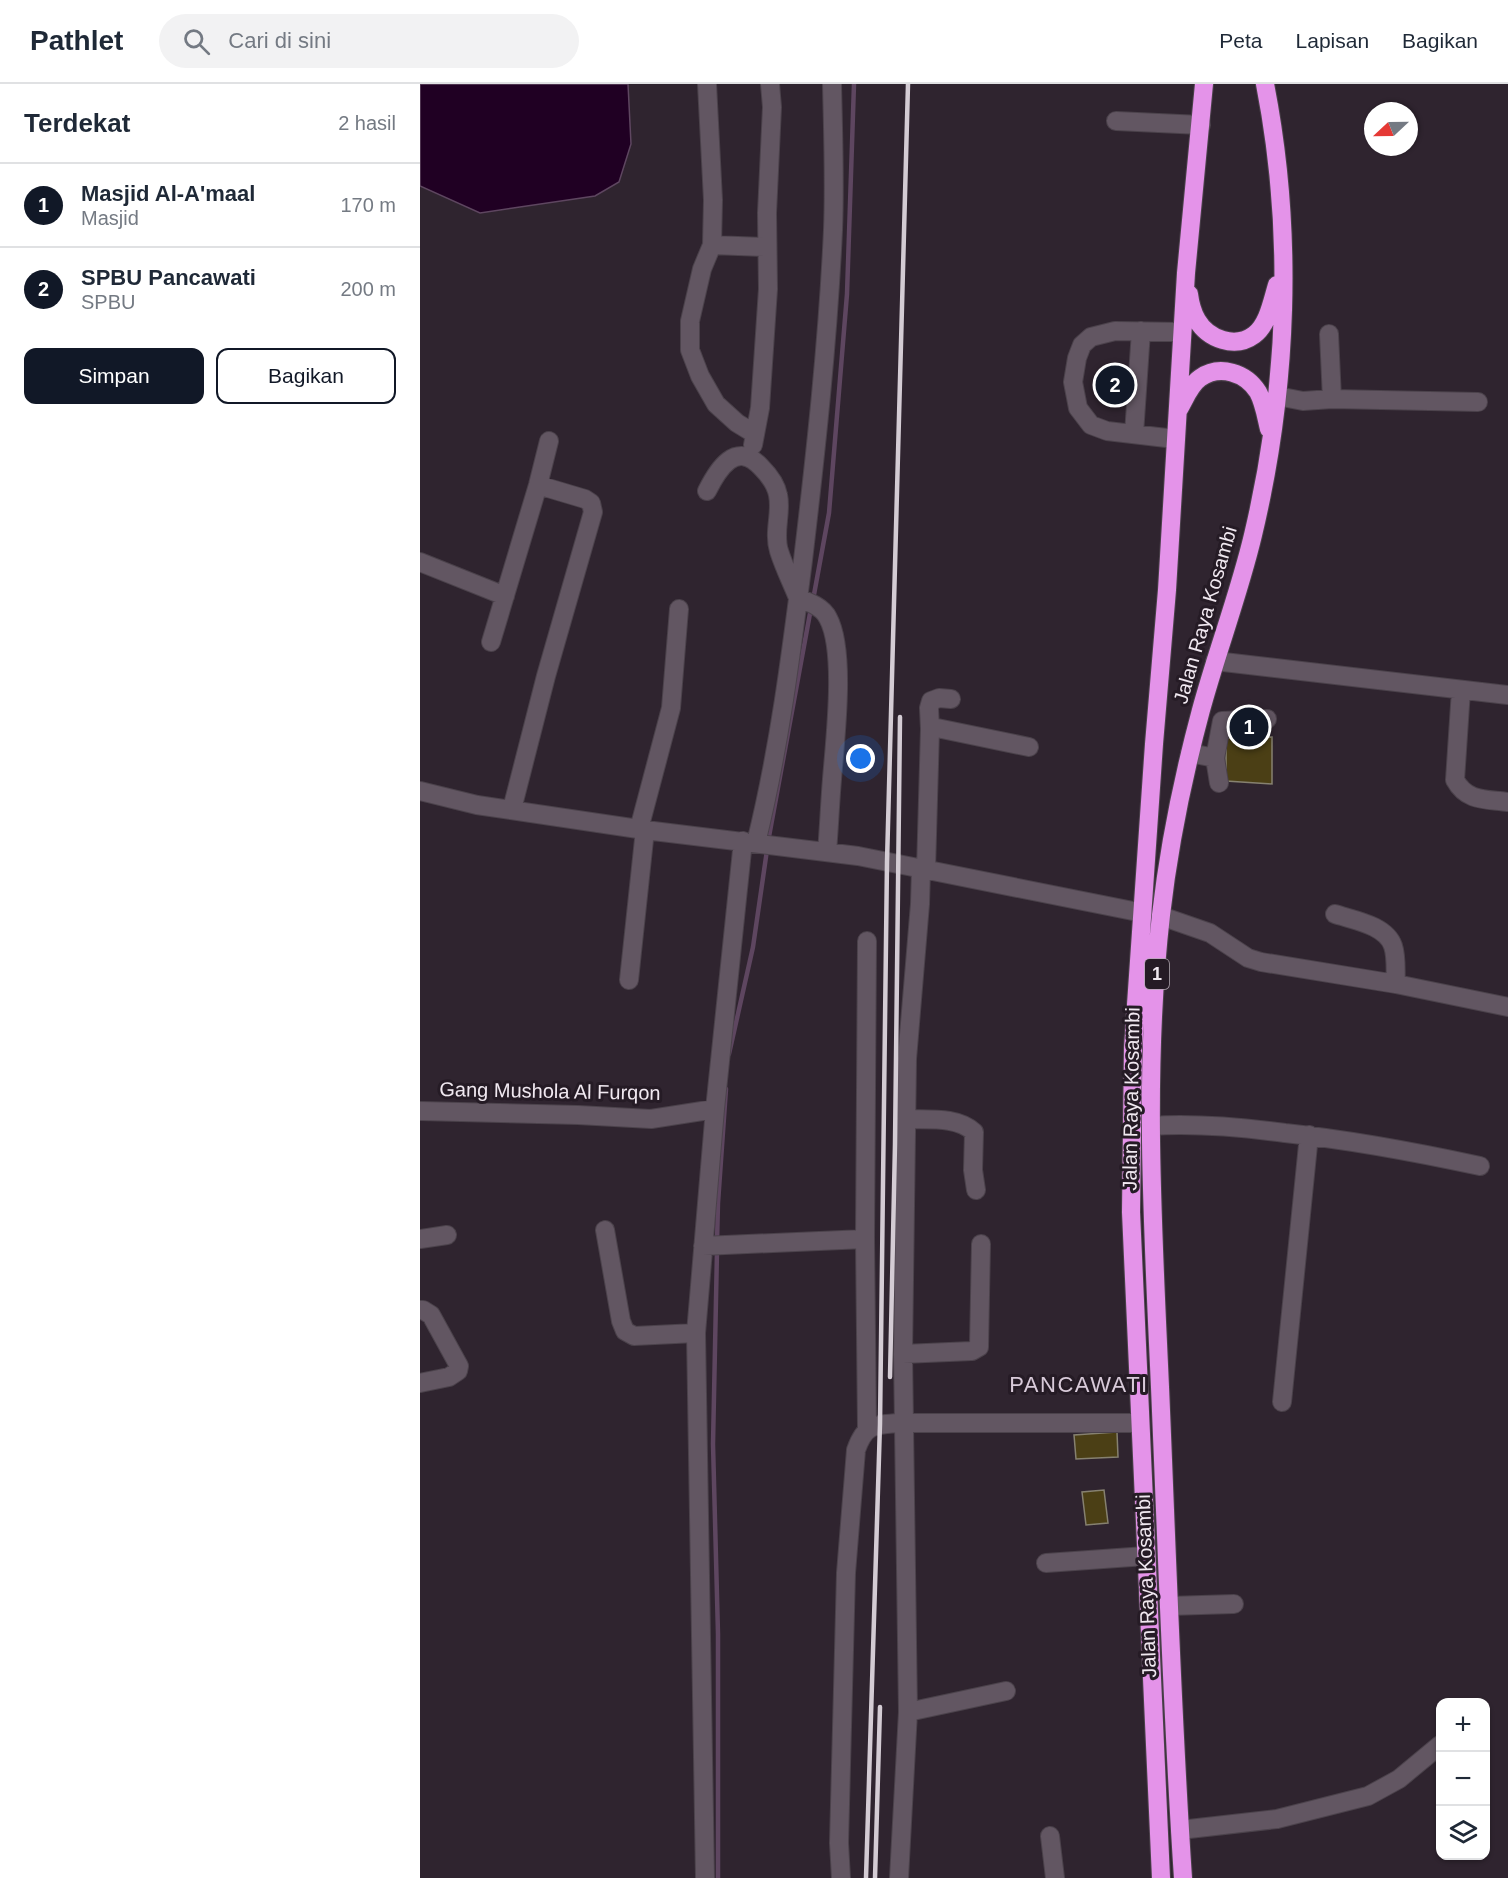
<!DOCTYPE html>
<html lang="id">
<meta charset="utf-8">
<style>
:root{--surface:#fff;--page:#f2f2f3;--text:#1f2937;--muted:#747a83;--line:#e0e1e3;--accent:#111827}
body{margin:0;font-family:Arial,sans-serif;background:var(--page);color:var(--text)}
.controls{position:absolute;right:18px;bottom:18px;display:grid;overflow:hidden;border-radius:12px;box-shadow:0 2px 4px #0004}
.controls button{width:54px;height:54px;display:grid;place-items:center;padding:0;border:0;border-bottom:2px solid var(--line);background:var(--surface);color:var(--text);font:30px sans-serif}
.compass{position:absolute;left:944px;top:18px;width:54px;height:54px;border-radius:50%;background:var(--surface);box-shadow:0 2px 4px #0004;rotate:248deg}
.you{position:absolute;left:441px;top:675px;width:21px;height:21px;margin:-15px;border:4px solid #fff;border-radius:50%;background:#1a73e8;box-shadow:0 0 0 9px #1a73e833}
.badge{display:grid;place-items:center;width:39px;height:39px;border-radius:50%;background:var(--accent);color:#fff;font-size:20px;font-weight:700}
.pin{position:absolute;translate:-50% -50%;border:3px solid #fff;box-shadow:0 2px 6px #0006}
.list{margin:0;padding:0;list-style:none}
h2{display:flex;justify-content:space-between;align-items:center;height:78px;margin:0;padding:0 24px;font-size:26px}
h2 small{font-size:20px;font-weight:400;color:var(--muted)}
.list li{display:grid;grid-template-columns:39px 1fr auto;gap:18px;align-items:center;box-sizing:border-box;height:84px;padding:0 24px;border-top:2px solid var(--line)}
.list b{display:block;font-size:22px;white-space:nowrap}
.list p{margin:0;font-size:20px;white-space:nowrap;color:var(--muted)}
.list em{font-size:20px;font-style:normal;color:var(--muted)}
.actions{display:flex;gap:12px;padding:18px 24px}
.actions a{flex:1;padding:14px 0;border:2px solid var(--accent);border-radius:12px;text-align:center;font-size:21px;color:var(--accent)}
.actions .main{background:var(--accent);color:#fff}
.icon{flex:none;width:33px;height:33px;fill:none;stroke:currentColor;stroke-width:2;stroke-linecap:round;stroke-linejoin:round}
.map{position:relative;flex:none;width:1088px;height:1794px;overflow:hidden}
header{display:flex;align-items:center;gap:36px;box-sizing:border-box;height:84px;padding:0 30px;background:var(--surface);border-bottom:2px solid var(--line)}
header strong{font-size:28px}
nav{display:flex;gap:33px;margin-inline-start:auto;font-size:21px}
.search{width:420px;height:54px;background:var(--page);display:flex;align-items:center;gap:15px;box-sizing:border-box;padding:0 21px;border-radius:33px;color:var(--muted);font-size:22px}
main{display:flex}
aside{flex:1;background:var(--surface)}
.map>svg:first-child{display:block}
</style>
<header>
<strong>Pathlet</strong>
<div class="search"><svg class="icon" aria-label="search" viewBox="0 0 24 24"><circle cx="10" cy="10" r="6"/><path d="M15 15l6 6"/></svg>Cari di sini</div>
<nav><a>Peta</a><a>Lapisan</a><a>Bagikan</a></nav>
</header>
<main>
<aside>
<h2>Terdekat<small>2 hasil</small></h2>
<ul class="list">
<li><span class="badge">1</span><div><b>Masjid Al-A'maal</b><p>Masjid</p></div><em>170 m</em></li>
<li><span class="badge">2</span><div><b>SPBU Pancawati</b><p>SPBU</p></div><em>200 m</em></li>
</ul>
<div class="actions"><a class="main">Simpan</a><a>Bagikan</a></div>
</aside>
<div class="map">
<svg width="1088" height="1794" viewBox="0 0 1088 1794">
<rect width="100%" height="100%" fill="#2f242f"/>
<path fill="#200023" stroke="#5e4660" stroke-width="1.5" d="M0 0H208L211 60 199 98 175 112 60 129 0 102Z"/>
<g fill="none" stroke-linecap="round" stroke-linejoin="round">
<path stroke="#5e4660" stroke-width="4.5" d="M393 516 409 429 427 210 434 0
M348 758 391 524
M309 970 333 863 347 766
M297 1158 298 1119 306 1005
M297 1167 293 1360 298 1550V1794"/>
</g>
<path fill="#4b3f15" stroke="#868170" stroke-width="1.5" d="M852 653V700L806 697V654Z
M697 1348 698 1373 656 1375 654 1351Z
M684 1406 688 1439 666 1441 662 1408Z"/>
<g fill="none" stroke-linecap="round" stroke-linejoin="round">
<g stroke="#4b424b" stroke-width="20">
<path id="minor" d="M287 0 293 116 292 161 282 185 270 237V266L280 292 296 320 317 339 335 350
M696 37 781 41
M292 161 347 163
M909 250 912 315
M857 312 883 317 912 315 1058 318
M714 350 721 247
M755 355 687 347 671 341 658 324 653 298 657 274 662 261 671 253 695 247 762 248
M333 361 340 324 348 205 347 129 352 23 350 0
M287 407C298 385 316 356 341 383 348 390 356 400 358 411 362 429 353 448 359 467 364 483 372 499 378 514 389 518 403 523 408 534 426 567 415 656 412 695 410 719 409 744 407 768
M0 478 85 512
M71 558 118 401 129 357
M795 577 1088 611
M1041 606 1035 696C1047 718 1066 715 1088 718
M510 645 509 624 511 617 519 614 531 615
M770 669 795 674 802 637 847 635
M795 674 799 699
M0 707 57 721 225 746 438 772 723 829
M92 725 126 592 173 428 171 419 165 415 118 401
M219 745 251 624 259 525
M336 759C359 666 371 571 383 476 396 366 408 256 413 146 415 97 413 48 412 0
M506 786 510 645 517 644 609 663
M915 830C933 836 966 841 973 862 977 874 975 888 976 900
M741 832 790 849 828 874 841 878 976 900 1088 923
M209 896 225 746
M0 1027 158 1031 231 1035 295 1025
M486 1035C508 1036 537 1032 554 1048L553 1086 556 1106
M731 1042C776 1039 820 1043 865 1049 931 1056 995 1068 1060 1082
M185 1146 201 1237 205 1247 214 1252 276 1249
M0 1155 27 1151
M283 1162 445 1155
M0 1226H3L11 1231 39 1282 38 1287 29 1293 0 1299
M483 1270 552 1267 559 1263 561 1160
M862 1318 889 1051
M447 1345 445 1155 447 857
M626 1479 726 1472
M749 1522 814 1520
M488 1628 586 1607
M760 1746 857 1735 948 1712 979 1695 1020 1661
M630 1752 635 1794
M285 1794 276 1249 295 1025 323 757
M421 1794 419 1759 426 1489 436 1366C445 1340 454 1341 479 1339H719
M479 1794 488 1628 483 1270 487 975 500 820 501 785"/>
</g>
<g stroke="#4b424b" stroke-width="20">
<path id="highway" d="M769 210C770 218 773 229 777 236 788 255 815 265 834 251 848 241 852 217 857 201
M759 325C765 315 770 301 780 294 800 280 826 289 838 308 844 319 846 333 849 345
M741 1794 711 1128 713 964 734 660 747 506 766 189 784 0
M763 1794C752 1631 747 1467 740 1303 733 1146 723 988 741 831 749 761 763 693 781 626 797 567 819 510 833 451 868 304 874 148 845 0"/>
</g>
<use href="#minor" stroke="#625662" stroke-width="18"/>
<use href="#highway" stroke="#e493e9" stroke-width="18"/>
<path stroke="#d4ccd4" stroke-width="4.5" d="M470 1293 475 1060 480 633
M446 1794 460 1340 467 778 488 0
M455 1794 460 1623"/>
</g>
<g text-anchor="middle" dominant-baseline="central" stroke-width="6" stroke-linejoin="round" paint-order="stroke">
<rect fill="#251b25" stroke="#b3aab3" stroke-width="1.5" x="725" y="875" width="24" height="30" rx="4.5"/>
<g font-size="18" font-weight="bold" fill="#f0e8f0">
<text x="737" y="890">1</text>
</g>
<g font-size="20" fill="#f0e8f0" stroke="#251b25">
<text transform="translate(785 531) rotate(-74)">Jalan Raya Kosambi</text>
<text transform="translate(130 1007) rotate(1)">Gang Mushola Al Furqon</text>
<text transform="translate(711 1015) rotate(-89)">Jalan Raya Kosambi</text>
<text transform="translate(726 1502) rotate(-92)">Jalan Raya Kosambi</text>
</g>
<g font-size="22" letter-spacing="1.5" fill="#d8cad9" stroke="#251b25">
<text x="659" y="1300">PANCAWATI</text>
</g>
</g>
</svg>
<div class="controls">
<button>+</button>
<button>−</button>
<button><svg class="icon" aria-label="layers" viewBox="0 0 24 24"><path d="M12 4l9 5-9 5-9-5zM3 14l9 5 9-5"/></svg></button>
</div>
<svg class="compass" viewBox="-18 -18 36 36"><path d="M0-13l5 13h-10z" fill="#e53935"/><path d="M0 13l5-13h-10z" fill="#747a83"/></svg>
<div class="you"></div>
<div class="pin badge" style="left:829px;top:643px">1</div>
<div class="pin badge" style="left:695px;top:301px">2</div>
</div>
</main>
